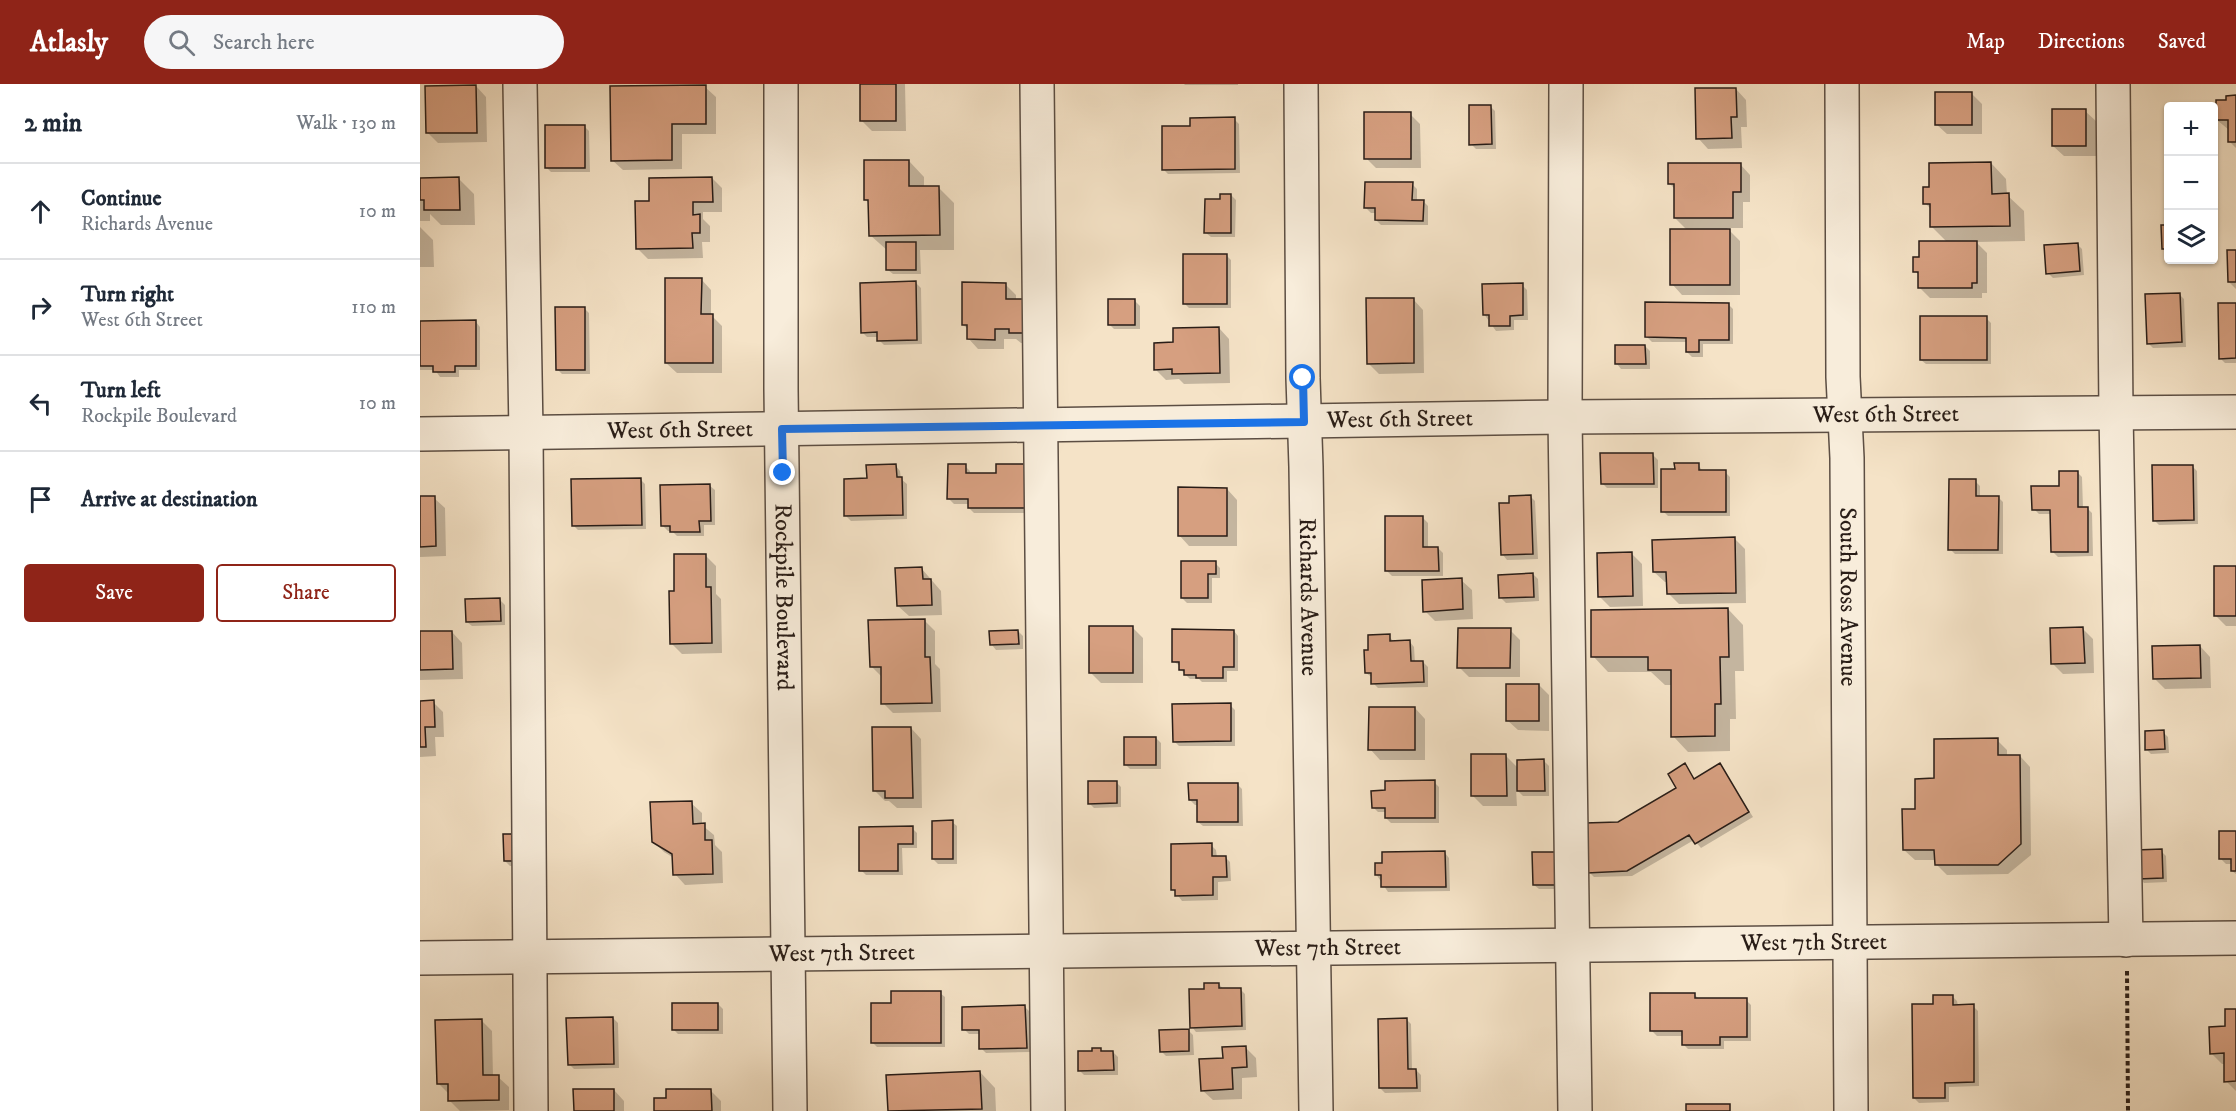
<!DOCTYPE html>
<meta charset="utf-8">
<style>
:root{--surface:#fff;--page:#f6f6f7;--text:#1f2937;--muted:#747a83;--line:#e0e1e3;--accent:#8f2418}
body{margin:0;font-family:"IM FELL DW Pica",serif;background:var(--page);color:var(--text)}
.controls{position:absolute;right:18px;top:18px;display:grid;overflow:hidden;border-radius:6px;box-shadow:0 2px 4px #0004}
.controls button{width:54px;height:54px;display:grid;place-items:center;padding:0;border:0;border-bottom:2px solid var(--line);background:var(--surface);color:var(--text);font:30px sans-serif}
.stop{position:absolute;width:18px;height:18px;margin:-14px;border:4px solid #1a73e8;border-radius:50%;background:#fff}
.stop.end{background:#1a73e8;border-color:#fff;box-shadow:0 2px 6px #0008}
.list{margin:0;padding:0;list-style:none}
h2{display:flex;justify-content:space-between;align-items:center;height:78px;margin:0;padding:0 24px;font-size:26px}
h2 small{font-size:20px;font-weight:400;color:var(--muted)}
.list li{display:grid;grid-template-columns:39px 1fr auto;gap:18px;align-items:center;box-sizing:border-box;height:96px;padding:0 24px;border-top:2px solid var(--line)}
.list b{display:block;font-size:22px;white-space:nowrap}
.list p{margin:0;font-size:20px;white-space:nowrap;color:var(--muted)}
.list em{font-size:20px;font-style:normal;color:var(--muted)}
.actions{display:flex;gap:12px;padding:18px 24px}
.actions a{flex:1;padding:14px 0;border:2px solid var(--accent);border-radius:6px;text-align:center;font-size:21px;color:var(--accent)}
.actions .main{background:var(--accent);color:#fff}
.icon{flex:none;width:33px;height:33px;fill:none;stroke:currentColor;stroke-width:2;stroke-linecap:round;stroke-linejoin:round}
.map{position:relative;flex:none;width:1816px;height:1027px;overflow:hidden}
header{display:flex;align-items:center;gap:36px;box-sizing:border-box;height:84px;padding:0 30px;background:var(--accent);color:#fff}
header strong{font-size:28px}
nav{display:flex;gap:33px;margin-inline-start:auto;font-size:21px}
.search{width:420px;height:54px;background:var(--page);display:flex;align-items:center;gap:15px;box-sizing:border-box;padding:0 21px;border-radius:33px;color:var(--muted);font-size:22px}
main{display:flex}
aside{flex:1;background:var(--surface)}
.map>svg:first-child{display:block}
</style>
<header>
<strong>Atlasly</strong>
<div class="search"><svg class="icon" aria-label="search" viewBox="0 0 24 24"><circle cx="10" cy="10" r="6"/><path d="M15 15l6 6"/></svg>Search here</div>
<nav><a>Map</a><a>Directions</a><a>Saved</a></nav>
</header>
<main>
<aside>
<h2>2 min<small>Walk · 130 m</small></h2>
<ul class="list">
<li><svg class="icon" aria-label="ahead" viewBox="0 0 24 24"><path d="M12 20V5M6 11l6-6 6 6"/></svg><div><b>Continue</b><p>Richards Avenue</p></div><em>10 m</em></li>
<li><svg class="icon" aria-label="right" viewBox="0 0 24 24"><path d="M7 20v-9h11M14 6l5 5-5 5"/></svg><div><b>Turn right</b><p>West 6th Street</p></div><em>110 m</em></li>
<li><svg class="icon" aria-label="left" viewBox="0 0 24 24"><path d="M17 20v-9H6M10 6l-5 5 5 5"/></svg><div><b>Turn left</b><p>Rockpile Boulevard</p></div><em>10 m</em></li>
<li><svg class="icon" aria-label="arrive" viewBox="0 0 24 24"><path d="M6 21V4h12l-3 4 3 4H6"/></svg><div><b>Arrive at destination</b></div></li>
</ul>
<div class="actions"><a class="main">Save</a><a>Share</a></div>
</aside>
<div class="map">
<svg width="1816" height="1027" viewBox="0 0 1816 1027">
<rect width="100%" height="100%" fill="#f5e3c7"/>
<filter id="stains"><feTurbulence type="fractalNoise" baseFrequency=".00333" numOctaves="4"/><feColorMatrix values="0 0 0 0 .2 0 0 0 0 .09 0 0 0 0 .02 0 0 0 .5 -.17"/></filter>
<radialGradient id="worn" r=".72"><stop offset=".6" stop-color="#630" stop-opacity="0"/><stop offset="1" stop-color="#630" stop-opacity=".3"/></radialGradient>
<path fill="#0003" d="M441 0H485L486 47H452L442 37Z
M764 0H818V1H765Z
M56 2 66 13 67 58 18 59 7 48Z
M285 3 296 13V50H262V85L203 86 192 76Z
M1316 5 1326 16 1327 43H1321L1322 64 1288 65 1278 54Z
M1551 9 1562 20V50H1527L1516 40Z
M1816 13V64L1809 57V46L1797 36 1807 18Z
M1070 22 1075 27 1076 65H1056L1051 60Z
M1665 27 1676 37V72H1644L1633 62Z
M990 30 1000 40 1001 84H956L946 74Z
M814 35 819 40 820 89 748 90 743 85 772 44Z
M164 42 169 47 170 88H131L126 83Z
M489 77 504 93V104H519L534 119V166H500L501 190H473L468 186V167L450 151V120L445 115Z
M1571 79 1586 95 1587 111 1604 127 1605 157 1556 158 1567 169V209H1562V214H1510L1500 204V192L1495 187 1500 174 1528 159 1512 143 1511 125 1505 119 1511 105Z
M1320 80 1330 91V118H1323V144H1307L1320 157V211H1262L1252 200 1268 147 1255 134V105L1249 99Z
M292 94 302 104V128H283V135L290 142V158H282L283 174 228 175 217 164 231 118Z
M0 95H39L54 110 55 141H21L10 130V137H0Z
M992 100 997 105V117H1003L1008 122V141H961L956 136 957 129H951L946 124Z
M811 111 816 116 815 153H791L786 149 802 116Z
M1748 142V169L1743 164 1742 143Z
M0 143 13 156 14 183H0Z
M1657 160 1662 165 1664 191 1633 194 1628 189Z
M1816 168V205L1809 198Z
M806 171 811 176V224H769L764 219Z
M281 195 291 206V231L302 242V289H257L246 279Z
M496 199 501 204 502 260 464 261 459 256V253H447L442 248Z
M585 200 596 211V216L624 259H601L596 255H584V265H558L548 254V245L543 241Z
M1102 201 1107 206 1108 236H1094V246L1076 247 1064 230Z
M1759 210 1764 215 1766 263 1733 264 1728 259Z
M993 215 1003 226 1004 289 959 290 948 279Z
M715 217 720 222V245H694L689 240Z
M1308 220 1313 225V260H1283V273H1272L1267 268V258H1232L1227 253Z
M1816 220V279H1805L1800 274Z
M164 224 169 229 170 290H142L137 285Z
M1566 234 1571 239V280H1506L1501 276Z
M0 238H56L60 243V286H39V293H20L15 286H0Z
M799 244 809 255 810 299 764 300 759 295 746 296 735 285Z
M1225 262 1230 267V285H1201L1197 280Z
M1233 371 1238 376V404H1187L1182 399Z
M1278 380 1283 388H1305L1310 393V432H1248L1243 427 1256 386Z
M605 381 610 429H554L549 424V420H534L529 415 545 382 550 387V391H577Z
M476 382 480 387 481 395 487 400V435L431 437 426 432 448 396Z
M1772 382 1777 387 1778 440 1739 441 1734 436Z
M1657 388 1662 393 1663 425 1667 424 1672 429 1673 472 1638 473 1633 468 1632 430H1619L1614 425Z
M220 395 225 400 226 445 158 446 153 441Z
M1555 397 1560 402V413H1578L1583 418V470H1535L1530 465Z
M290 402 295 406V441H284V452H257L252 447H248L243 442Z
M807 405 817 416V462H769L759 451Z
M1110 412 1115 417 1118 475 1087 476 1083 471 1091 420Z
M0 414H14L25 424 26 472 0 473Z
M1003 434 1008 439V464H1018L1023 469V492H972L967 487Z
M1315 455 1325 465 1326 519 1259 520 1248 509V498H1245L1234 488Z
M1212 470 1222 480 1223 522 1190 523 1180 513Z
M285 471 296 482V510L301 515 302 569 262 570 251 559 256 508Z
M795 479 800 484V494H792V519H767L762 514Z
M1816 483V542H1806L1796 532Z
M502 485 521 507 522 531 489 532 478 522Z
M1113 490 1118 495 1119 517 1086 519 1081 514Z
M1041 496 1052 506 1053 535 1015 537 1005 527Z
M80 516 85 521V541L52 542 47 538Z
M1308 525 1323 541 1324 587H1315L1316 635H1310V667L1268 668 1253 652 1252 601H1245L1231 588H1188L1173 572Z
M504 536 515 547V580L520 585 521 628 473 629 463 619 462 593 451 582Z
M712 543 723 554V599H681L670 588Z
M1663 545 1673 555 1674 589 1643 590 1633 580Z
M1090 546 1100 556V593H1049L1039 583Z
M598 547 603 552V565L576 566 572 561Z
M814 547 818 552V587H807V598H782L779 595H770L760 585V582L753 577Z
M32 548 42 559 43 595 0 596V549Z
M969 552 974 558H990L994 563 995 579 1003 578 1008 583V603L958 604 953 599V594L946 589Z
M1780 562 1790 573 1791 604 1745 605 1735 595Z
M1119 601 1129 611V647L1098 646 1087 636Z
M13 618 23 628 24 653H15L16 672 0 673V619Z
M810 621 815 626V662H759L754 657Z
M995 624 1005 635V676H960L950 665Z
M491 644 501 655 502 724H477L469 717H465L454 706Z
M1743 648 1748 653 1749 669 1731 670 1726 665Z
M736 654 741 659V685H710L705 680Z
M1577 656 1587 666V672H1600L1610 683 1611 771 1588 790 1527 791 1516 780V776H1495L1484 766 1516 696Z
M1086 672 1098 684 1124 677 1129 682V712H1103L1096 705 1097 722H1063L1053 712Z
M1265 681 1275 696 1300 681 1333 733 1281 764 1274 756 1212 792 1174 793 1169 788 1199 740 1258 705Z
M696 698 701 703V723L674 724 669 719Z
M1014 698 1019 703V739H971L966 734V728H958L953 723Z
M817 700 822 705 823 742H783L778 738V721H775L770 716Z
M271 719 282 729V741L294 751 295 761 302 768 303 799 265 801 255 790 254 774 244 768 233 757Z
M532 738 537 742V780H518L513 775Z
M492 744 497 749V764H482L483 791H446L441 786Z
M1816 749V790L1812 787V780H1806L1801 775Z
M85 752 105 781 90 782 85 777Z
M791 761 796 766 797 774H806L810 778 811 797 798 798V816L762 817 753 805Z
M1741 767 1746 772 1747 798 1724 799 1719 794Z
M1025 769 1029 774 1030 807 968 808 956 790Z
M1134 769 1139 805H1119L1114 801Z
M799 900 804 906 820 905 825 910 826 946 776 948 772 943 786 907Z
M520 909 525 913V963H457L452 958 472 921Z
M1274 910 1279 915 1326 916 1331 921V957H1304V965H1268L1263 960V952H1237L1232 947Z
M1532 912 1537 917 1538 922H1553L1558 927 1559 1002 1529 1003V1018L1499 1019 1494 1014 1514 922Z
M298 920 303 925V950H258L253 945Z
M605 923 610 928 611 968 566 969 561 964V950H549L544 945Z
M1816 926V1007L1806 997 1805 980H1802L1791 969Z
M193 934 198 939 199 984 154 985 149 980Z
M987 936 991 940 992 986H996L1001 991V1008L965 1009 960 1004Z
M62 937 72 947 73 993H78L89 1003V1026L40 1027 29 1016V1010L18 999Z
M768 946 773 951 774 971 746 972 741 967Z
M825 963 836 974 837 993 822 994V1015L793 1016 782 1006 805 976Z
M680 965 683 968H693L698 973V991H664L659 986 673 968Z
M560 988 575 1004 576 1027H469L468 993Z
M194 1006 204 1017V1027H155Z
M290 1006 301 1017V1027H236L247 1015Z"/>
<path fill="#d69f80" stroke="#291d17" stroke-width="1.5" d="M440 0H476V37H440Z
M56 1 57 49H6L5 2Z
M286 1V40H252V76L191 77 190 2Z
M1275 4H1316L1317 33H1311L1312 54 1276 55Z
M1515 8H1552V41H1515Z
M1816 11V58H1808V36H1796V16H1806V12Z
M1049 21H1071L1072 60 1049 61Z
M1632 25H1666V62H1632Z
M944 28H991V75H944Z
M815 33V85L742 86V42H770V34Z
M125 41H165V84H125Z
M444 76H489V102H519L520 151 449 152 448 116H444Z
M1571 78 1572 110 1589 109 1590 142 1510 143V120H1503V103H1509V79Z
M1248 79H1321V108H1313V134H1254V100H1248Z
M39 93 40 126H4V116H0V94Z
M292 93 293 118H273V131L280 130V149H272L273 164 216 165 215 117H229V94Z
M945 98H993L992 116H1004L1003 137 955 136V124H944Z
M800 110H811V149H784L785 115H800Z
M1741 141H1748V165H1742Z
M1250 145H1310V201H1250Z
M1499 157H1557V199H1552V204H1498V188H1493V173H1499Z
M466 158H496V186H466Z
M1658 159 1660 187 1626 190 1624 161Z
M1807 166H1816V198H1808Z
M763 170H807V220H763Z
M245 194H282L281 230H293V279H245Z
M496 197 497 256 457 257V248L441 249 440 199Z
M542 198 586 199V215H615V249H589V245H575V256L547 255V241H542Z
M1103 199V231L1090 232V242H1069V231H1063L1062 200Z
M1760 209 1762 258 1727 260 1725 210Z
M946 214H994V279L947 280Z
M688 215H715V241H688Z
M1225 218 1309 219V256H1279V268H1266V254L1225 253Z
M1798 219H1816V274L1799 275Z
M135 223H165V286H136Z
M1500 232H1567V276H1500Z
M56 236V282H35V288H13V282H0V237Z
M799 243 800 289 752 290V285L734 286V259L753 258V244Z
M1195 261H1225L1226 280H1195Z
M1180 369H1233L1234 400H1181Z
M1254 379H1279V386H1306V428H1241V385H1255Z
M476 380 477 393H482L483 431 424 432V395L447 394 446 381Z
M528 380H546V389H576V380H605V424H548V415H527Z
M1732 381H1773L1774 436 1733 437Z
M1639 387H1658V423H1668V468H1631L1630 426H1612L1611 402H1639Z
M221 394 222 441 152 442 151 395Z
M1529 395H1556V412H1579L1578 466H1528Z
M290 400 291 437H279L280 448H250V442H241L240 401Z
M758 403 807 404V452H758Z
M1111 411 1113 470 1081 471 1079 419H1089V412Z
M0 412H15L16 462 0 463Z
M965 432H1003V463H1018L1019 487H965Z
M1315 453 1316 509 1247 510 1246 488H1233L1232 456Z
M1212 468 1213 512 1178 513 1177 469Z
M254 470H286V503H291L292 559 250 560 249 507H254Z
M761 477H796V490H788V514H761Z
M1794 482H1816V532H1794Z
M502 483 503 495H511L512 521 477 522 475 484Z
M1113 489 1114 513 1079 514 1078 491Z
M1042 494 1043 525 1003 528 1002 496Z
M80 514 81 537 46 538 45 515Z
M1308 524 1309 573H1300L1301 620H1295V652L1251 653V586H1228V573H1171V526Z
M505 535V573H510L512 619 461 620V583H450L448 536Z
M669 542H713V589H669Z
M1663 543 1665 579 1631 580 1630 544Z
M1038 544H1091L1090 584H1037Z
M752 545 814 546V583H803V594H776V591H764V586H759V578H752Z
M598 546 599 560 570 561 569 547Z
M0 547H32L33 585 0 586Z
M970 550V557L990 556 991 577H1003L1004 598 951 600V589H945L944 566H948V551Z
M1780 561 1781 594 1733 595 1732 562Z
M1086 600H1119V637H1086Z
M14 616 15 643H5L6 663H0V617Z
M811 619V657L753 658 752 620Z
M949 623H995V666H948Z
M452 643H491L493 714H465V707H453Z
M1744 646 1745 665 1725 666V647Z
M704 653H736V681H704Z
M1578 654V671H1600L1601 760 1578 781H1515L1514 766H1483L1482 725H1495V695L1514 694V655Z
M1051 670H1086L1087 712H1051Z
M1124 675 1125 707H1097V676Z
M1265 679 1274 695 1300 679 1329 728 1275 760 1269 751 1207 787 1167 789 1165 739 1198 738 1256 704 1248 690Z
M1015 696V734H965V724H952L951 707 965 706V697Z
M668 697H697V719L668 720Z
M768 699H818V738H777V716H769Z
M272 717 273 740 285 739V756H292L293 790 253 791 252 770 232 758 230 718Z
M533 736V775H512V737Z
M493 742V760H478V787H439V743Z
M1799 747H1816V787H1811V775H1799Z
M83 750H100L101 777H84Z
M792 759V772H806L807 793H793V811L755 812V806H751V760Z
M1742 765 1743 794 1718 795 1716 766Z
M1025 767 1026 803H961V791H955V779H962V768Z
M1112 768H1135V801H1113Z
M784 899H799V904H821L822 942 770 944 769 905H784Z
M471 907H521V959H451V919H471Z
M1230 909H1275V914H1327V953H1300V961H1262V947H1230Z
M1513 911H1533V921L1554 920V998L1525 999V1014H1493L1492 920H1513Z
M252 919H298V946H252Z
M605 921 607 964 559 965V946H542V923Z
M1805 925H1816V997L1804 998V969L1790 970 1789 943 1805 942Z
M193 933 194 980 148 981 146 934Z
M987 934 988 985H996L997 1004H959L958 935Z
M62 935 63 991H79V1016L28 1017V1000H17L15 936Z
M769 945V967L740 968 739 946Z
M826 962 827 983 812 984 813 1005 781 1007 779 975 803 974 802 963Z
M672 964H681V967H693L694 986 658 987V967H672Z
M560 987 562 1025 468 1027 466 991Z
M153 1005H194V1027H154Z
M246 1005H291L292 1027H234V1014H246Z
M1266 1020H1310V1027H1266Z"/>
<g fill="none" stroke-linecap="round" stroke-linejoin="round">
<g stroke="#5c4e43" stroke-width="36">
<g id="minor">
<path d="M100 0 106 348 111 1027"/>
<path id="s1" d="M361 0V305L370 1027"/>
<path d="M617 0 628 1027"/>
<path id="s2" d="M881 0 883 294 886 383 896 1027"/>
<path d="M1146 0 1145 333 1155 1027"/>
<path id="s3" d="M1422 0 1423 293 1427 374 1431 1027"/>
<path d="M1693 0 1696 329 1706 856"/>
<path id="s4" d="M0 350 1145 333 1816 328"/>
<path id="s5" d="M0 874 1816 854"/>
</g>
</g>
<path stroke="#291d17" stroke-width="4" stroke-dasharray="4.5 3" stroke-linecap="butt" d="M1707 887 1708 1027"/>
<use href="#minor" stroke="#f8eddb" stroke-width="33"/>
</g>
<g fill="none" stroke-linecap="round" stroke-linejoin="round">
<path stroke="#1a73e8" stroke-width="8" d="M363 389 362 345 884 338 883 294"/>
</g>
<g text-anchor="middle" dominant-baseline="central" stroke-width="4.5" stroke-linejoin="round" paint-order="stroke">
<g font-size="24" fill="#291d17" stroke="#f8eddb">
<text stroke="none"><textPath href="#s4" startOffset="1466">West 6th Street</textPath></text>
<text stroke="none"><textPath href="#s4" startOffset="980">West 6th Street</textPath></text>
<text stroke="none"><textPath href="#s4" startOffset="260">West 6th Street</textPath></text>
<text stroke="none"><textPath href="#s1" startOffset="513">Rockpile Boulevard</textPath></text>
<text stroke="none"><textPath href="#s2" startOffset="513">Richards Avenue</textPath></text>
<text stroke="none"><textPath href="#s3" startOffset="513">South Ross Avenue</textPath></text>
<text stroke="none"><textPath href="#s5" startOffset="1394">West 7th Street</textPath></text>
<text stroke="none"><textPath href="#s5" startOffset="908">West 7th Street</textPath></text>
<text stroke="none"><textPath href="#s5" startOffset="422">West 7th Street</textPath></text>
</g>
</g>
<rect width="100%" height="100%" filter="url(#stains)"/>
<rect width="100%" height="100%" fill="url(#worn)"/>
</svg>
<div class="controls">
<button>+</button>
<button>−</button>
<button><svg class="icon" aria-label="layers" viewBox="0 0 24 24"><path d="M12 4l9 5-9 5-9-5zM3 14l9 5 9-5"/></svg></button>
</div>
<div class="stop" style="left:883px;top:294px"></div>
<div class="stop end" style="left:363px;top:389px"></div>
</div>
</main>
